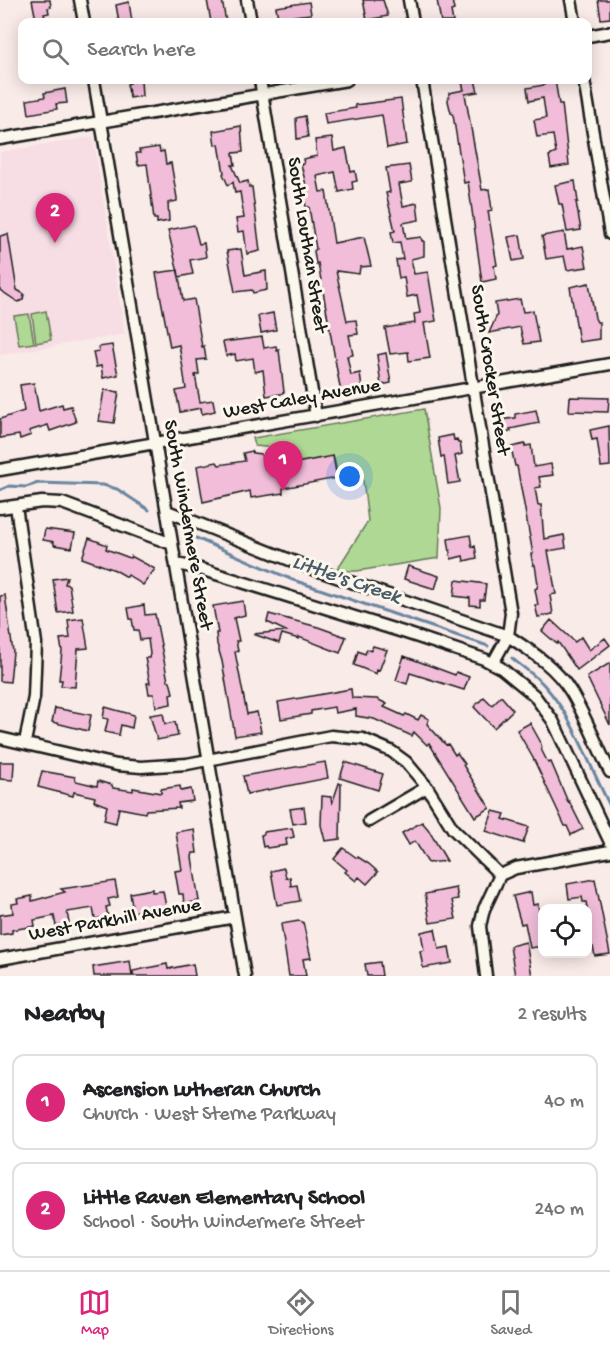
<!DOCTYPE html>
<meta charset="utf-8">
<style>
:root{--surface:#fff;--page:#f2f2f2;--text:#202124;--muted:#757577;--line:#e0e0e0;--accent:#db2777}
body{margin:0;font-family:"Gochi Hand",sans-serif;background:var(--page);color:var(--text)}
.controls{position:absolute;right:18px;bottom:18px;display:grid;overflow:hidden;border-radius:12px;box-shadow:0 3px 15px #0003}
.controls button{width:54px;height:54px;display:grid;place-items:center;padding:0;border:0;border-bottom:2px solid var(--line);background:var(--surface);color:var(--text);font:30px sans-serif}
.you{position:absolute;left:350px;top:477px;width:21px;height:21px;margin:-15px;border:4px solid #fff;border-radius:50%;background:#1a73e8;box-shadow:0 0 0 9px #1a73e833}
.badge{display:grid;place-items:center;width:39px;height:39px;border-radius:50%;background:var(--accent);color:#fff;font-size:20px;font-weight:700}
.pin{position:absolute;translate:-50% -50px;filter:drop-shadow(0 2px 3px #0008)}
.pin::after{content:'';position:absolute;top:32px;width:21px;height:18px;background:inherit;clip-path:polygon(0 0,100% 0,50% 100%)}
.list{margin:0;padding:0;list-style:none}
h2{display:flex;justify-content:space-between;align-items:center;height:78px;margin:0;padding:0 24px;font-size:26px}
h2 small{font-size:20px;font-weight:400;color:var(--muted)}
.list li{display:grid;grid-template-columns:39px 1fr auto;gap:18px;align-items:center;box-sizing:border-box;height:96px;margin:0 12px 12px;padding:0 12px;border:2px solid var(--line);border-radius:12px}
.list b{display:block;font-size:22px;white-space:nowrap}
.list p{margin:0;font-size:20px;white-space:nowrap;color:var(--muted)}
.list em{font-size:20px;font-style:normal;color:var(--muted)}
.icon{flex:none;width:33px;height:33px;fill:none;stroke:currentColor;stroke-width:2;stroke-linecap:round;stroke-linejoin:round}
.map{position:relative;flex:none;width:610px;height:976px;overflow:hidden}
.search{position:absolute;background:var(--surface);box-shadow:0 3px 15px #0003;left:18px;right:18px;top:18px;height:66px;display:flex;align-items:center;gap:15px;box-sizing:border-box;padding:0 21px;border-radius:12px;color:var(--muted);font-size:22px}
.sheet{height:294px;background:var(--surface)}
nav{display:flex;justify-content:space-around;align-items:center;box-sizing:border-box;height:84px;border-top:2px solid var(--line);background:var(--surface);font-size:16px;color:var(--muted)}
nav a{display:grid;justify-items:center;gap:3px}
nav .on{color:var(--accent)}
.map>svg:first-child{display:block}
</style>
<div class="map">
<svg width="610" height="976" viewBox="0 0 610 976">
<rect width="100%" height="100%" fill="#f9ebe8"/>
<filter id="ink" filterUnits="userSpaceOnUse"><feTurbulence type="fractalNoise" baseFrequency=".0167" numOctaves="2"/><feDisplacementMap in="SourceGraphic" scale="12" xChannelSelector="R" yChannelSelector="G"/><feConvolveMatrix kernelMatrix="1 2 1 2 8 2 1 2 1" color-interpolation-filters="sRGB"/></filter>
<g filter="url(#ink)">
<path fill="#f7dde4" d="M93 137 125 334 0 355V152Z"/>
<path fill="#afd895" stroke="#667a58" stroke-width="1.5" d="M46 311 51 340 36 343 32 314Z
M29 314 34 343 19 345 14 316Z
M424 409 441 508 439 558 357 571H336L368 521 362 472 338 476 334 457 278 467 275 448 255 446 253 438Z"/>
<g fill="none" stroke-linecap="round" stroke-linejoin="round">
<path stroke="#6986a0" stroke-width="3" d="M0 490 9 486 26 487 38 483 103 485 117 489 149 510
M196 538 293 580 488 646
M512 658C522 667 535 675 544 685 575 719 589 766 610 806"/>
</g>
<path fill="#f1bdd9" stroke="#1c1c1c" stroke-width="1.5" d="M32 0H50L51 7 48 8 49 13 44 14 45 18 36 20Z
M207 0H222L226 22H211Z
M363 0H383L388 16 367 20Z
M437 0H452L454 10 451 11 453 22H441Z
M598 0H610V18L601 19Z
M129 2 132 22H119L116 5Z
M309 2 311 14 294 16 295 22H279L276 7Z
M129 80H141L142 96 130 98 127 84 130 83Z
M475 80 478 92 465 94 482 190 489 189 492 210 488 211 497 265 494 266 496 279 482 282 468 182 464 183 453 115 451 113 448 101 449 93 464 90 462 82Z
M543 80H555L559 104H562L569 165 551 168 549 156 556 153 553 135 537 137 534 120 546 118 543 98 529 101 527 88 544 85Z
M65 89 67 103 56 104 57 109 29 114 27 100 45 97 44 93Z
M401 99 407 144 387 148 382 115 326 124 324 113 356 108 355 105Z
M305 116 308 137 297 139 296 118Z
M241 126 243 152 233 153 235 165H232L240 183 248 181 249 187H252L260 251 247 254 244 231 238 232 236 219 244 218 240 192 235 193 233 182 228 185 223 174 224 173 219 144 215 145 213 131Z
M332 138 334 151 346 148 351 172 355 171 357 181 352 182 353 189 339 192 335 172 317 176 320 192 326 191 334 243 364 237 371 266 360 267 359 274 336 271 347 321 356 320 358 334 349 335 353 355 347 356 351 375 360 373 362 389 341 393 318 263 316 264 314 251 316 249 309 207H306L304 195 308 194 301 164H304L303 159 317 156 315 140Z
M159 147 160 152 164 151 166 164 171 163 177 198V201L168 203 169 221 157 223V219H154L147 164 138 165 136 153H140L139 150Z
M409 165 412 182 399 184 403 206 417 203 419 220 403 223 406 239 421 237 422 241H424V256L411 259 414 274 428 272 436 321 424 323 430 358 409 361 408 352 390 354 385 328 415 323 414 314 420 313 417 295 407 297 404 277 399 278 396 260 403 259 400 242 393 243 391 232 395 231 386 193 390 192 386 168Z
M575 181 578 202H576L581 230 567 232 562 204H559L555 185Z
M194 225 199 244 204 243 206 257 190 260 193 274 179 277 168 230Z
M564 232 567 249 583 246 587 267 567 270 564 256 546 259 542 236Z
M8 234 17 290 24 294 23 300 18 302 0 290V236Z
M520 235 524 259 513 261 508 237Z
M241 249 245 275 266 271 267 290 253 293 252 290 235 292 227 251Z
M178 270 183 301 194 299 202 347 204 346 206 359 197 360 199 374 195 375 200 402 213 400 215 411 202 414 201 408 180 412 176 391 186 389 183 369 179 345 170 347 156 273Z
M589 283 595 318 597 322H599V339L579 342 570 287Z
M520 299 523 312 533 311 539 342 524 344 520 327 489 333 497 315 495 303Z
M273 313 276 330 261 333 258 316Z
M262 337 264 348 276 346 277 351 279 350 284 392 281 394 266 396 263 370 255 372 253 358 236 361 235 354 226 356 223 342Z
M112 345 118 375 103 378 101 366 96 367 93 352 99 351 98 347Z
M386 353 391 383 381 385 377 355Z
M34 383 39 411 62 404 63 408 71 406 76 422 50 431 48 425 29 431 31 435 20 439 19 435 0 438V419L24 411 20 385Z
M104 390 119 392 114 423 99 421Z
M570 397 609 398 608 412 569 411Z
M536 410 539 423 510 429 511 431 500 433 498 420 515 418V414Z
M609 426 610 466 601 467 597 439 592 440 590 430Z
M453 435 454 440 457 439 458 443H460L462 454 455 456 460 482 448 484 444 456 441 457 438 438Z
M525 444V446L531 445 534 467 551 464 553 475 539 477 541 487 535 488 538 505H541L544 539 564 535 566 548 548 551 556 594 550 595 553 614 538 617 535 605H538L535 589 537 588 538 584 535 565H533L531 554H533L517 466H515L511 447Z
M252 451 253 453 261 454 265 469 333 456 337 478 283 488V493L251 498 250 491 203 502 197 466 217 462 219 465 245 461 243 453Z
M45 529 75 533 72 548 54 545V542L43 540Z
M470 535 472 547 475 546 477 558 464 561 463 556 451 559 448 539Z
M89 538 107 545 106 549 130 558 131 556 155 569 143 585 128 575 127 577 115 570 82 558Z
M408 566 439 576 435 589 404 579Z
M67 577 65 584 69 585 73 611 58 613 53 579Z
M456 580 486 584 484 600H480V606L470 605V598L454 596Z
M5 595 13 652 10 682 0 681V596Z
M243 601 245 615 234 618 239 641H236L238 651 235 652 247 714 257 712 261 732 235 736 222 661 217 644 216 633H218L213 606Z
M144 605 145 615 155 614 168 681H170L173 693 170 694 171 704 156 707 154 694H149L147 683H150L145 658H149L150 654 148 639 140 640 138 630H134L132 619H130L128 608Z
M269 614 318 627 346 637 340 653 299 637V639L282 634 279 643 253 634 286 631 267 622Z
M83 618 88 648 78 649 75 687 61 686 62 680H59L62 651 60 639 70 638 68 620Z
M551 620 575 642 581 637 589 650 605 638 610 645 577 670 558 642 557 644 542 631Z
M373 646 387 650 379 671 377 670 376 674 354 665 358 651 365 654 367 649 371 651Z
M404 656 455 675 456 672 469 677 464 690 410 673 407 684 396 680Z
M610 663V725L587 677Z
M351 689 352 698 377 699 387 704 384 707 404 716 406 714 418 720 421 715 429 719 427 724 446 745 448 744 455 755 457 753 465 764 463 765 490 808 475 817 429 743 427 745 414 732 412 736 374 719 356 716V709L335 713 334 707 311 711V714L281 719 278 702Z
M501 696 513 710 494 728 474 707 484 697 492 705Z
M105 707 134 715 132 728 121 725 119 735 105 732 108 719 103 718Z
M55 708 91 715 88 731 52 722Z
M163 713 165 724 175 722 178 736 157 740 150 715Z
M530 723 540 741 542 748 541 749 548 763 551 762 568 802 569 801 583 829 571 835 567 826H565L533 758 517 730Z
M0 762H14L13 780 0 779Z
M325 762 328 778 247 794 243 776Z
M345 762 383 774 378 790 340 778Z
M42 771 75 777 76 781 97 786 98 781 112 785 113 788 133 791V788L161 793V789L180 786 181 791 191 789 193 801 178 803 179 808 146 810 145 813 119 808 116 823 104 820 107 806 94 801 95 797 74 792 73 796 38 787Z
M339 783 341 784 340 839 325 841 321 825 322 796 331 797 332 804Z
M304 807 306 822 293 824 290 809Z
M493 811 505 814 503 819 529 827 523 843 486 831Z
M422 822 428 829 447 861 428 863 415 841 409 845 402 833Z
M292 828 294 837 286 839 287 845 267 848 266 846 263 847 261 835 264 834V832Z
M194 829 197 853H193L192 857 199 901 184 904 183 894H179L175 871 182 870 176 832Z
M343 848 357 858 358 857 369 864 378 872 367 884 359 877 356 881 345 872 347 870 334 859Z
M284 868 286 878 290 877 291 886 297 885 300 901 277 905 271 871Z
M595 879 610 954 595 956 593 947 588 948V925L590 924 586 902H583L582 897 569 899 567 884Z
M115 881 118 897 108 899 110 906 106 907 108 917 95 919 93 908 67 912 69 923 56 926 54 916 34 920 35 926 12 930V933L0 935V915L13 913 12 904 18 903 17 899 32 896V901L65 892 61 889Z
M456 888 458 899 452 900 456 919 430 923 425 894Z
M152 889V892L163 891 166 907 145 913V910L133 912 130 893Z
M531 892 533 905 538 904 543 946 530 948 525 923 521 924 513 896Z
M299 921 303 922 311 958 303 959 306 976H289L281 924Z
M435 929 439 949 449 947 452 963 423 968 420 951 424 950 421 932Z
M526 942 532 976H515L510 946Z
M130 961 132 976H94L93 967Z
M380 962 382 976H367L365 964Z
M167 964 168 969 193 964 195 976H133V971Z"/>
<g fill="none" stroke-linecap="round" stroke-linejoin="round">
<g stroke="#1c1c1c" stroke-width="15">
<path id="minor" d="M80 0 84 22
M247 0 251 22
M409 0 413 22
M571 0 575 22
M588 36 610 32
M94 80 245 976
M260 80 316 416
M422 80 511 613 508 636 493 663
M584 80 610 234
M0 139 347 80
M0 470 610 364
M16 506 36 643 34 697 25 742
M0 508 42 502 62 503 172 544
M167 511 310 568 508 636C531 651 556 667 571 692 586 717 597 746 610 772
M176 564 197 568 406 633 484 659 501 668 534 695 553 721 610 842
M0 738 117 765 141 767 187 764 331 736 363 739 391 751 406 762 427 787 453 829 500 875
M369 821 427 787
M500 875 516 868 610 851
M0 959 235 917
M486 976 480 926 484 909 500 875"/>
</g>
<use href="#minor" stroke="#fbf7ec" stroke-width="10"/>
</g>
</g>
<g text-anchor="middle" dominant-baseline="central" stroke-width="6" stroke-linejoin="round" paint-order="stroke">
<g font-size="20" fill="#1c1c1c" stroke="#fbf7ec">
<text transform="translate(306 245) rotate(81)">South Louthan Street</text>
<text transform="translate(489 370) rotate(81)">South Crocker Street</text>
<text transform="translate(302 400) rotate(-10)">West Caley Avenue</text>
<text transform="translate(187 525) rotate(80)">South Windermere Street</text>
<text transform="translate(115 921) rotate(-10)">West Parkhill Avenue</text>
</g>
<g font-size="21" font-style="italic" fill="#495a69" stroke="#fbf7ec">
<text transform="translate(346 581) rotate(19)">Little's Creek</text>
</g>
</g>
</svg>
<div class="controls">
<button><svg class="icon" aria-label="locate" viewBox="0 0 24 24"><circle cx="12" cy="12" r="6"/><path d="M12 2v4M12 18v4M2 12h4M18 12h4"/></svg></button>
</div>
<div class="you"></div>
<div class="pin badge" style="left:283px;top:491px">1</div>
<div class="pin badge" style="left:55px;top:243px">2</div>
<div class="search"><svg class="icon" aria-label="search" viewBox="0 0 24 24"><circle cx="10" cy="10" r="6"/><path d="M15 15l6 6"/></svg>Search here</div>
</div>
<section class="sheet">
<h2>Nearby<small>2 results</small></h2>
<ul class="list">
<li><span class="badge">1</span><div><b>Ascension Lutheran Church</b><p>Church · West Sterne Parkway</p></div><em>40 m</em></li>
<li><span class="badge">2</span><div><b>Little Raven Elementary School</b><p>School · South Windermere Street</p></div><em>240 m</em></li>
</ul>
</section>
<nav>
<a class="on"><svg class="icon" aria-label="map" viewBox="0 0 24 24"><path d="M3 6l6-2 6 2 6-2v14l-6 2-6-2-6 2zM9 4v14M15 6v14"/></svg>Map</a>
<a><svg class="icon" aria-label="directions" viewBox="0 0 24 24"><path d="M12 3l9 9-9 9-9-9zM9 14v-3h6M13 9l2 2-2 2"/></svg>Directions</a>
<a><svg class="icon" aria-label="saved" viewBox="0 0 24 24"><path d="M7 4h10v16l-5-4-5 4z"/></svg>Saved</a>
</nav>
